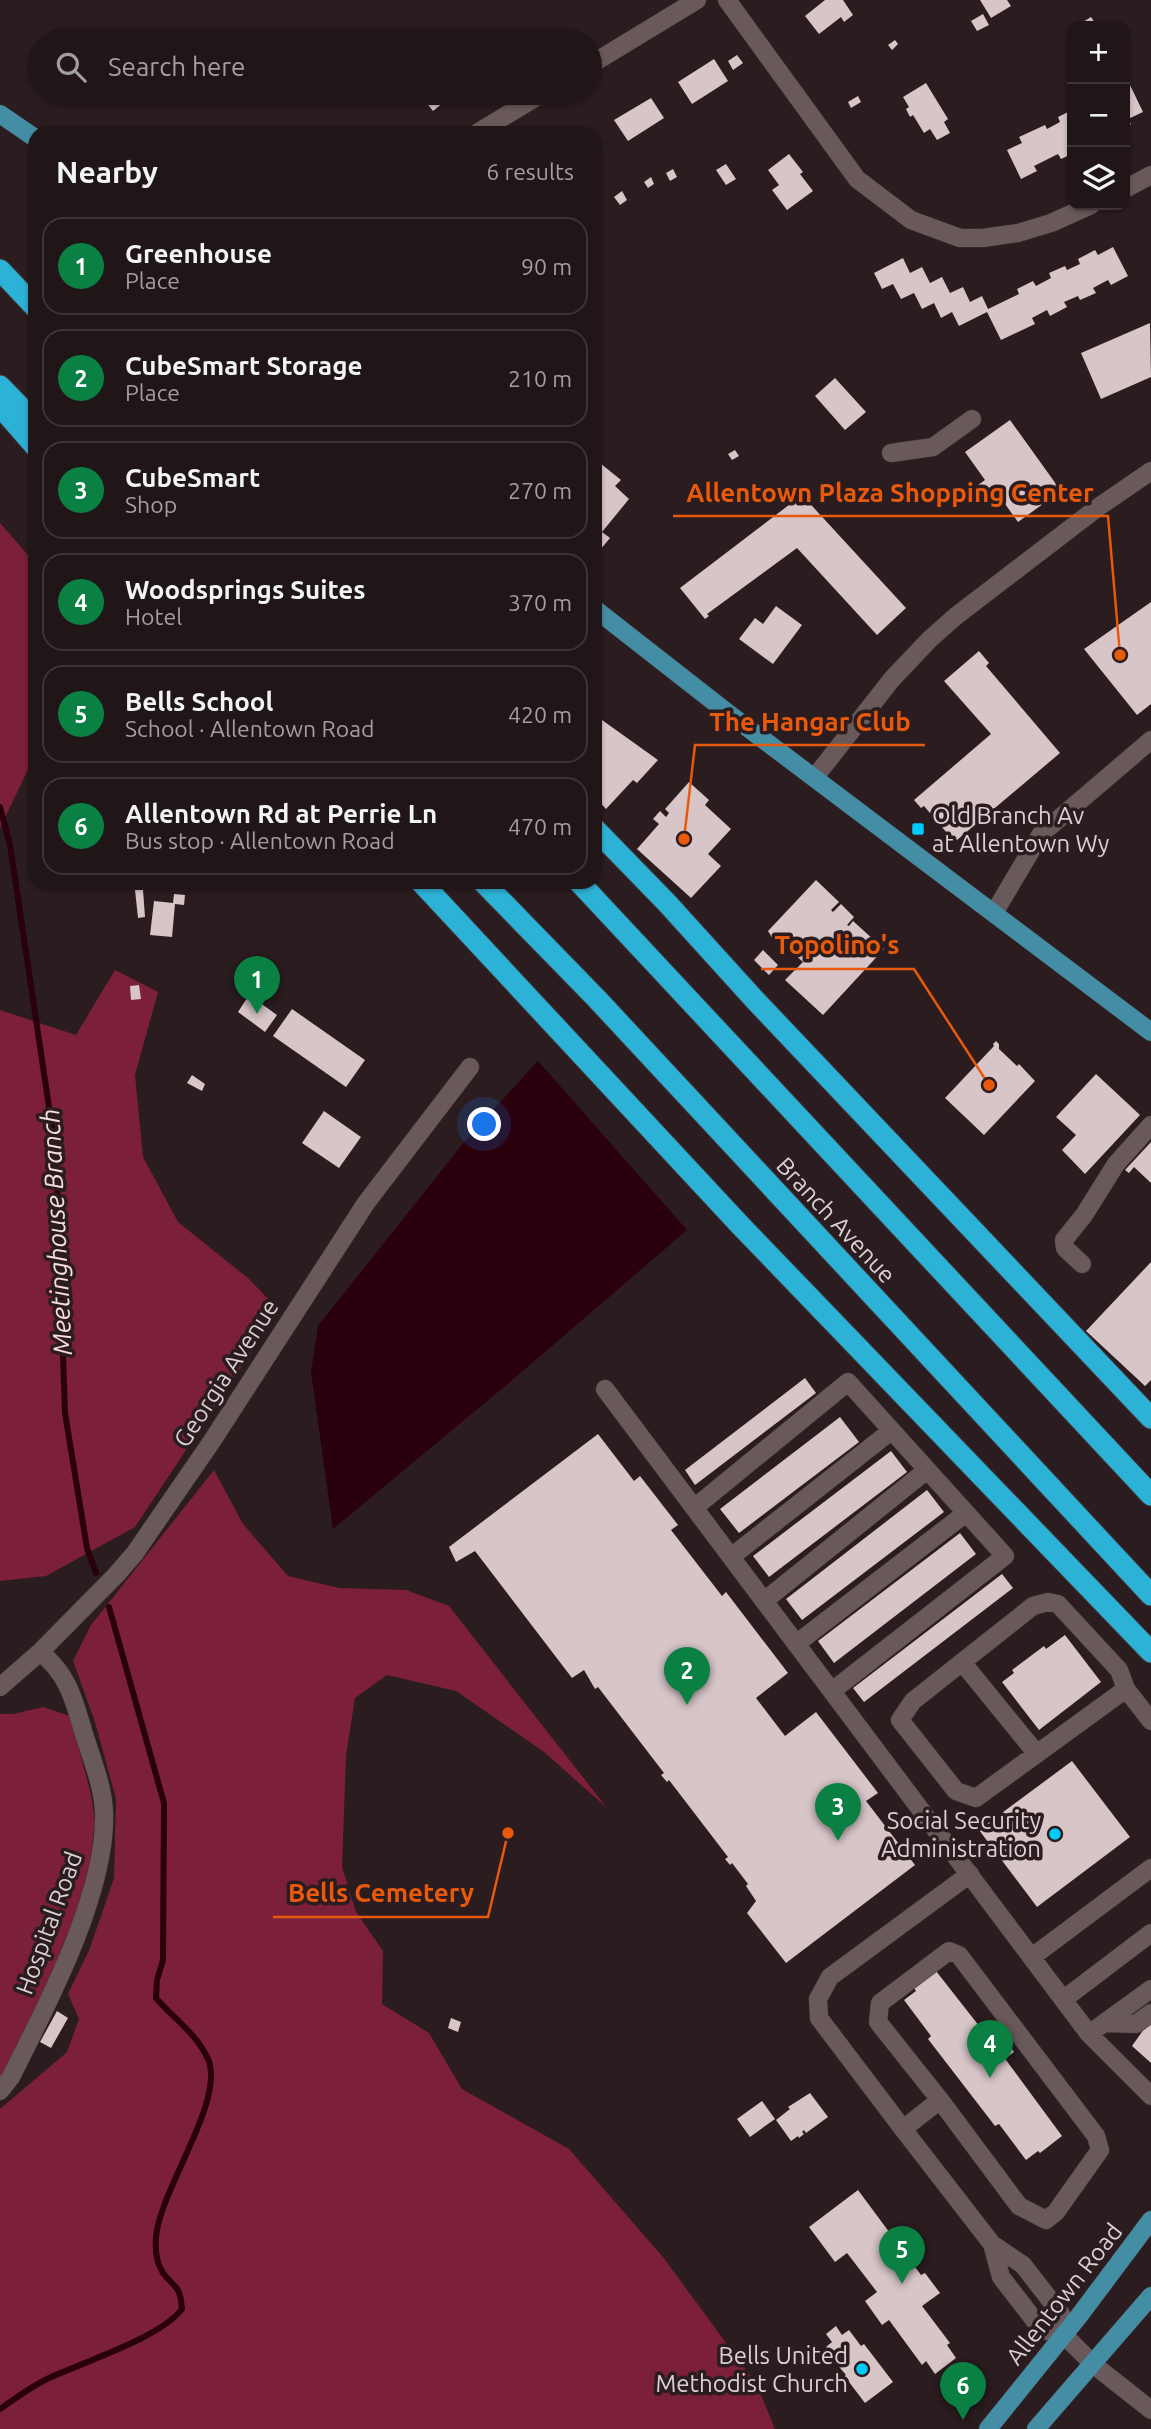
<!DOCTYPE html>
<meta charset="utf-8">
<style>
:root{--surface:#201517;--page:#281e20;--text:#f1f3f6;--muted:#a29fa1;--line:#3d3436;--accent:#0b8043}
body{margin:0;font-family:Ubuntu,sans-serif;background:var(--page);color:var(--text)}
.controls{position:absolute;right:21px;top:21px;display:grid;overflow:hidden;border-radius:14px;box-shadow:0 2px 5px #0004}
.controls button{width:63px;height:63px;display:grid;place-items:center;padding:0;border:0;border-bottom:2px solid var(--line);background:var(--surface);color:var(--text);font:35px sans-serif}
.you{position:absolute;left:485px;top:1125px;width:24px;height:24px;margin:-18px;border:5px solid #fff;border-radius:50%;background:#1a73e8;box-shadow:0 0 0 10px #1a73e833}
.badge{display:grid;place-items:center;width:46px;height:46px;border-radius:50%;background:var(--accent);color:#fff;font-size:23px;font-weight:700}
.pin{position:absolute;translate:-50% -58px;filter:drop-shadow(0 2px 4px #0008)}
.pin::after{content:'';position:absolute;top:37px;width:24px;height:21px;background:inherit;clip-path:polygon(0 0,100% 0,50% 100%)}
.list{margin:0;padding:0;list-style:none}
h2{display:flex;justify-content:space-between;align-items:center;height:91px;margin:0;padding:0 28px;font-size:30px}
h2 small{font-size:23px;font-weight:400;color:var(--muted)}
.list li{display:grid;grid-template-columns:46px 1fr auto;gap:21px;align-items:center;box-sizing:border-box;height:98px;margin:0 14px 14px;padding:0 14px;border:2px solid var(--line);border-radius:21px}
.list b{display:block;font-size:26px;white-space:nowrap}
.list p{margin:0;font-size:23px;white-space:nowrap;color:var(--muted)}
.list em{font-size:23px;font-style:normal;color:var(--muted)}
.icon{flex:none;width:38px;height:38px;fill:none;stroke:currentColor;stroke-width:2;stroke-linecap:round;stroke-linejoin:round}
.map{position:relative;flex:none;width:1151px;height:2429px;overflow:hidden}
.search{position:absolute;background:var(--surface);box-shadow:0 2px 5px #0004;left:28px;top:28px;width:574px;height:77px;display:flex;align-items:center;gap:18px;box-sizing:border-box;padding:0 24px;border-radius:38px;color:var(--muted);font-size:26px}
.panel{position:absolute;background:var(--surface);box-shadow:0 2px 5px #0004;left:28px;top:126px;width:574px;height:763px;border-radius:21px}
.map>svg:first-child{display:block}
</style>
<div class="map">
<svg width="1151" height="2429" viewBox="0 0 1151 2429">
<rect width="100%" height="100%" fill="#2a1c1f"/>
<path fill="#7c1f3b" d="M0 523 35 563V755L0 828Z
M115 970 158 992 135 1075 143 1157 178 1222 249 1279 269 1300 267 1328 135 1527 46 1576 0 1581V1010L76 1035Z
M214 1470 243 1524 288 1576 339 1588 406 1590 449 1606 607 1808 544 1752 456 1691 387 1675 355 1698 346 1755 342 1867 356 1912 383 1951 382 2004 429 2033 462 2089 569 2149 663 2257 757 2385 775 2429H0V2109L67 2052 79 2019 68 1994 90 1948 114 1878 116 1799 95 1722 73 1661 91 1625Z
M43 1707 70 1716 91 1794 95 1822 90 1862 83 1897 42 1997 0 2080V1714H13Z"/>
<path fill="#2a000c" d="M538 1061 687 1230 510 1382 333 1529 311 1372 318 1326 469 1136Z"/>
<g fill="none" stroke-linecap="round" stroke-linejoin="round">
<path stroke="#2a000c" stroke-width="6" d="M0 807 10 845 56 1154 65 1413 87 1548 96 1573
M0 2409C15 2399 30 2387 47 2379 83 2362 160 2338 182 2309 180 2284 175 2289 163 2273 156 2262 155 2249 156 2237 160 2189 226 2100 208 2059 196 2033 174 2019 156 1998L157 1980 163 1960 164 1803 109 1607"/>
</g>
<path fill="#d7c5c8" d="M825 0H843L853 15 844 22 841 17 819 34 805 16Z
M980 0H1007L1011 6 991 18Z
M983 14 989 25 977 31 971 21Z
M1091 17 1095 23 1086 26 1083 22Z
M895 40 898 44 892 50 888 45Z
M737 55 743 63 733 70 728 61Z
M714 59 728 81 692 104 678 82Z
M926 83 948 119 944 122 950 133 937 140 930 129 924 133 913 115 910 117 906 109 909 107 903 97Z
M1129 83 1143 112 1128 119 1131 124 1125 127V85Z
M416 93H446L449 98 433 111 421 96 417 100 414 95Z
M858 96 861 102 851 108 848 102Z
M651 98 664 118 628 141 614 120Z
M1072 110V154L1061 159 1058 154 1034 166 1037 171 1021 179 1007 150 1022 143 1019 137 1045 125 1047 129 1060 122 1058 117Z
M595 144 602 155 595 159Z
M789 154 803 172 800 174 813 191 787 210 772 190 779 185 768 170Z
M726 164 736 179 726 185 716 170Z
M673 169 677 177 670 181 666 173Z
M651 177 654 184 648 188 644 182Z
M622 191 627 200 620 205 614 197Z
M1113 247 1128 276 1111 285 1108 280 1093 288 1096 293 1080 300 1078 296 1064 302 1067 307 1050 316 1047 310 1032 318 1035 324 1001 340 987 312 959 326 952 312 941 318 934 303 922 309 914 293 901 299 893 284 882 289 874 273 903 258 910 273 922 267 930 283 942 277 950 293 963 287 970 302 982 296 988 309 1019 294 1017 289 1033 281 1036 286 1051 278 1049 273 1065 266 1067 270 1080 264 1078 259 1095 250 1098 255Z
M1150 323 1151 377 1101 399 1081 353Z
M835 378 866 412 845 430 815 396Z
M1010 420 1061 491 1018 522 1000 497 991 503 987 497 977 505 973 499 983 492 978 485 985 480 965 452Z
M735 450 739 456 732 460 728 454Z
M595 459 621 480 615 486 629 499 602 532 610 538 595 556Z
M802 495 906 608 877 635 797 548 707 614 709 616 705 619 680 588Z
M1151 602V704L1137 715 1084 649Z
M776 606 802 625 773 664 739 639 755 618 763 624Z
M979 651 989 663 986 666 1060 753 957 840 947 833 924 806 921 808 914 800 991 734 944 681Z
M595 715 658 760 637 783 633 780 606 809 595 797Z
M689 782 709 800 705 805 731 829 708 854 721 866 691 898 637 849 659 824 653 819 660 811 666 817 669 813 665 809Z
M816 880 839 902 831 910 833 912 841 904 854 917 847 925 849 926 853 921 884 949 823 1015 785 980 803 962 790 950 788 952 785 950 787 948 775 936 773 939 768 931Z
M135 890H143L145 917 138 918Z
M174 894 185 895 184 905 175 904 172 937 150 935 154 901 173 903Z
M763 950 778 965 769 975 754 960Z
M139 985 141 999 131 1000 130 986Z
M249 995 277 1015 265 1032 238 1012Z
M292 1009 365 1060 346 1087 273 1036Z
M996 1041 999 1044V1049L1017 1066 1019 1064 1035 1081 984 1135 945 1098 994 1046 993 1044Z
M1096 1074 1140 1115 1085 1174 1062 1150 1076 1135 1056 1117Z
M192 1075 205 1084 202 1091 187 1083Z
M324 1111 361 1137 339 1168 302 1143Z
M1151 1142V1183L1134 1167 1129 1173 1125 1170Z
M1151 1262V1380L1145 1386 1086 1331Z
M805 1378 816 1393 695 1485 685 1470Z
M840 1417 859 1442 739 1533 720 1509Z
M598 1434 634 1481 640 1476 678 1525 671 1530 722 1596 726 1592 788 1673 756 1698 785 1736 816 1712 878 1793 866 1801 915 1865 786 1963 747 1913 756 1901 746 1886 748 1884 732 1863 730 1865 725 1859 728 1857 669 1780 667 1782 661 1775 664 1773 598 1687 595 1689 584 1670 572 1678 475 1551 456 1562 449 1547Z
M891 1451 907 1472 769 1577 753 1556Z
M927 1490 944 1512 802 1620 786 1599Z
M960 1533 976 1554 834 1663 818 1641Z
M1002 1574 1013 1588 864 1702 853 1688Z
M1065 1635 1101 1682 1039 1730 1002 1682 1014 1673 1012 1670 1044 1646 1046 1649Z
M1072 1761 1130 1837 1037 1907 979 1830Z
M936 1971 987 2036 998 2030 1014 2052 1006 2058V2060L1062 2136 1040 2153 1038 2151 1026 2160 999 2124 995 2126 928 2039 931 2036 904 2000 916 1991 914 1988Z
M57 2011 68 2018 51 2048 40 2042Z
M451 2018 461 2022 458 2032 448 2028Z
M1151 2019V2063L1132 2046Z
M810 2093 828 2117 806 2133 804 2130 802 2132 804 2134 799 2138 798 2136 791 2141 776 2120 790 2109 788 2107Z
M762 2101 775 2119 750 2137 737 2119Z
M858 2190 921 2275 925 2273 940 2293 922 2306 950 2343 947 2345 956 2358 935 2374 926 2361 922 2365 889 2320 882 2325 865 2301 877 2292 847 2253 835 2262 809 2227Z
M836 2326 842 2335 849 2330 861 2346 864 2344 893 2382 865 2403 849 2382 847 2384 842 2378 846 2375 835 2362 832 2364 828 2358 832 2355 826 2347 832 2342 826 2334Z"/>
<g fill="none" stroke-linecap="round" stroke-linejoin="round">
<g stroke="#423739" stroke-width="19">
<path id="minor" d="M727 0 857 179 911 220 960 238H983L1018 233 1051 223 1091 205
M590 65 697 0
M477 133 543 93
M1125 189 1151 175
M891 453 933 447 972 419
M815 777 892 679 930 639 956 616 1097 508 1151 471
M994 913 1041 834 1151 740
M1082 1264 1065 1248 1064 1240 1084 1215 1116 1164 1151 1125
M605 1389 1089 2034 1151 2096
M694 1508 848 1382 1005 1556 832 1691
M731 1557 891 1431
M764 1601 927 1470
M796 1644 966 1513
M962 1662 1037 1754
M0 1687 40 1652 116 1575 135 1553 212 1441 366 1203 470 1067
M1126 1689 976 1798 956 1791 900 1720 913 1701 1033 1606 1048 1602 1058 1604 1119 1670 1126 1689 1151 1721
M1032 1957 1151 1868
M1064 1999 1151 1933
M1105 2023 1136 2024 1151 2013
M1089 2034 1151 1989
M0 2091 11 2077C47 2005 107 1892 104 1812 103 1786 92 1760 84 1734 74 1701 69 1675 40 1652
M940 2100 878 2022 880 2003 949 1951 959 1955 1096 2136 1100 2150 1056 2212 1046 2220 1019 2206 940 2100 903 2129 992 2244 1023 2265 1061 2314 1064 2335
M903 2129 819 2018 818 1999 830 1977 970 1874
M992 2244 1001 2277 1042 2330 1064 2335 1094 2365 1151 2410"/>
</g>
<g stroke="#423739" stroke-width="19">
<path id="major" d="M0 114 35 138
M595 609 728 713 1151 1032
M988 2429 1079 2316 1151 2220
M1036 2429 1151 2296"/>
</g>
<g stroke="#423739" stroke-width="23">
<path id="highway" d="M0 270 35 307
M0 386 35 422
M0 406 35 446
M595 829 667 903 754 999 1151 1418
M421 882 740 1225 1151 1652
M483 882 597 999 1151 1595
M579 882 1151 1495"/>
</g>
<use href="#minor" stroke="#69595b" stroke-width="18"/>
<use href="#major" stroke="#448ea5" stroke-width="18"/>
<use href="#highway" stroke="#2cb2d7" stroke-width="21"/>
</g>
<g fill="#00cbf9" stroke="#2a1c1f" stroke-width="2.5">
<rect x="911" y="822" width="14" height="14" rx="3.5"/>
<circle cx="1055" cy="1834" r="7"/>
<circle cx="862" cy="2369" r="7"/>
</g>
<g text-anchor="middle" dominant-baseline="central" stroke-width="7" stroke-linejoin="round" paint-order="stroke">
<g font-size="24" fill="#dad0d2" stroke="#2a1c1f" text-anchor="end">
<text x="932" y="815" text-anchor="start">Old Branch Av<tspan x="932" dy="28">at Allentown Wy</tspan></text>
<text x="1041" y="1820">Social Security<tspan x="1041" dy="28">Administration</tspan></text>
<text x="848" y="2355">Bells United<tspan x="848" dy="28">Methodist Church</tspan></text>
</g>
<g font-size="24" fill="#dad0d2" stroke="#2a1c1f">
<text transform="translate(836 1220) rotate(47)">Branch Avenue</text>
<text transform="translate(226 1373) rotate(-57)">Georgia Avenue</text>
<text transform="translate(49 1923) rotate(-70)">Hospital Road</text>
<text transform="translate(1064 2294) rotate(-52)">Allentown Road</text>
</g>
<g font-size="26" font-style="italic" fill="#f8dce1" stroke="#2a1c1f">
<text transform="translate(56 1232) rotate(-93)">Meetinghouse Branch</text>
</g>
</g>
<path fill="none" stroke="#e8590c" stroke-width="2.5" d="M1120 655L1108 516H673M684 839L695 745H925M989 1085L914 969H761M508 1833L488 1917H273"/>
<g fill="#e8590c" stroke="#2a1c1f" stroke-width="2.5">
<circle cx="1120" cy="655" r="7"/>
<circle cx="684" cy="839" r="7"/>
<circle cx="989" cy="1085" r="7"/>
<circle cx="508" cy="1833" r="7"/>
</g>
<g font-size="26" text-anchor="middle" font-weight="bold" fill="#e8590c" stroke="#2a1c1f" stroke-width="7" stroke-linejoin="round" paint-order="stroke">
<text x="890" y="502">Allentown Plaza Shopping Center</text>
<text x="810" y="731">The Hangar Club</text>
<text x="837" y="954">Topolino's</text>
<text x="381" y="1902">Bells Cemetery</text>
</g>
</svg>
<div class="controls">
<button>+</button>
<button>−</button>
<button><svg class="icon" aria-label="layers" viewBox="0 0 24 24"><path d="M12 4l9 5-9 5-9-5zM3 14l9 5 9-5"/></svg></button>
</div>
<div class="you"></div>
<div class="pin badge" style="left:257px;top:1014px">1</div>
<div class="pin badge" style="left:687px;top:1705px">2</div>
<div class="pin badge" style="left:838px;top:1841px">3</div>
<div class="pin badge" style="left:990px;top:2078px">4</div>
<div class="pin badge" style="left:902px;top:2284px">5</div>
<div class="pin badge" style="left:963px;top:2420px">6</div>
<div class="search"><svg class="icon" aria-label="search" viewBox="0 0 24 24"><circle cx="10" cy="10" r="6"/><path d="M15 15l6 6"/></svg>Search here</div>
<section class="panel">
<h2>Nearby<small>6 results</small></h2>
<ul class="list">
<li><span class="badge">1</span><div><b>Greenhouse</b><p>Place</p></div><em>90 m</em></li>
<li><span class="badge">2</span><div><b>CubeSmart Storage</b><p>Place</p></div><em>210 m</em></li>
<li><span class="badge">3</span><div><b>CubeSmart</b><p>Shop</p></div><em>270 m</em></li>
<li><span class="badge">4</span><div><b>Woodsprings Suites</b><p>Hotel</p></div><em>370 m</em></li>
<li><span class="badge">5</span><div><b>Bells School</b><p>School · Allentown Road</p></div><em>420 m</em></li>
<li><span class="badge">6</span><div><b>Allentown Rd at Perrie Ln</b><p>Bus stop · Allentown Road</p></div><em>470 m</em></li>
</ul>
</section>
</div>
